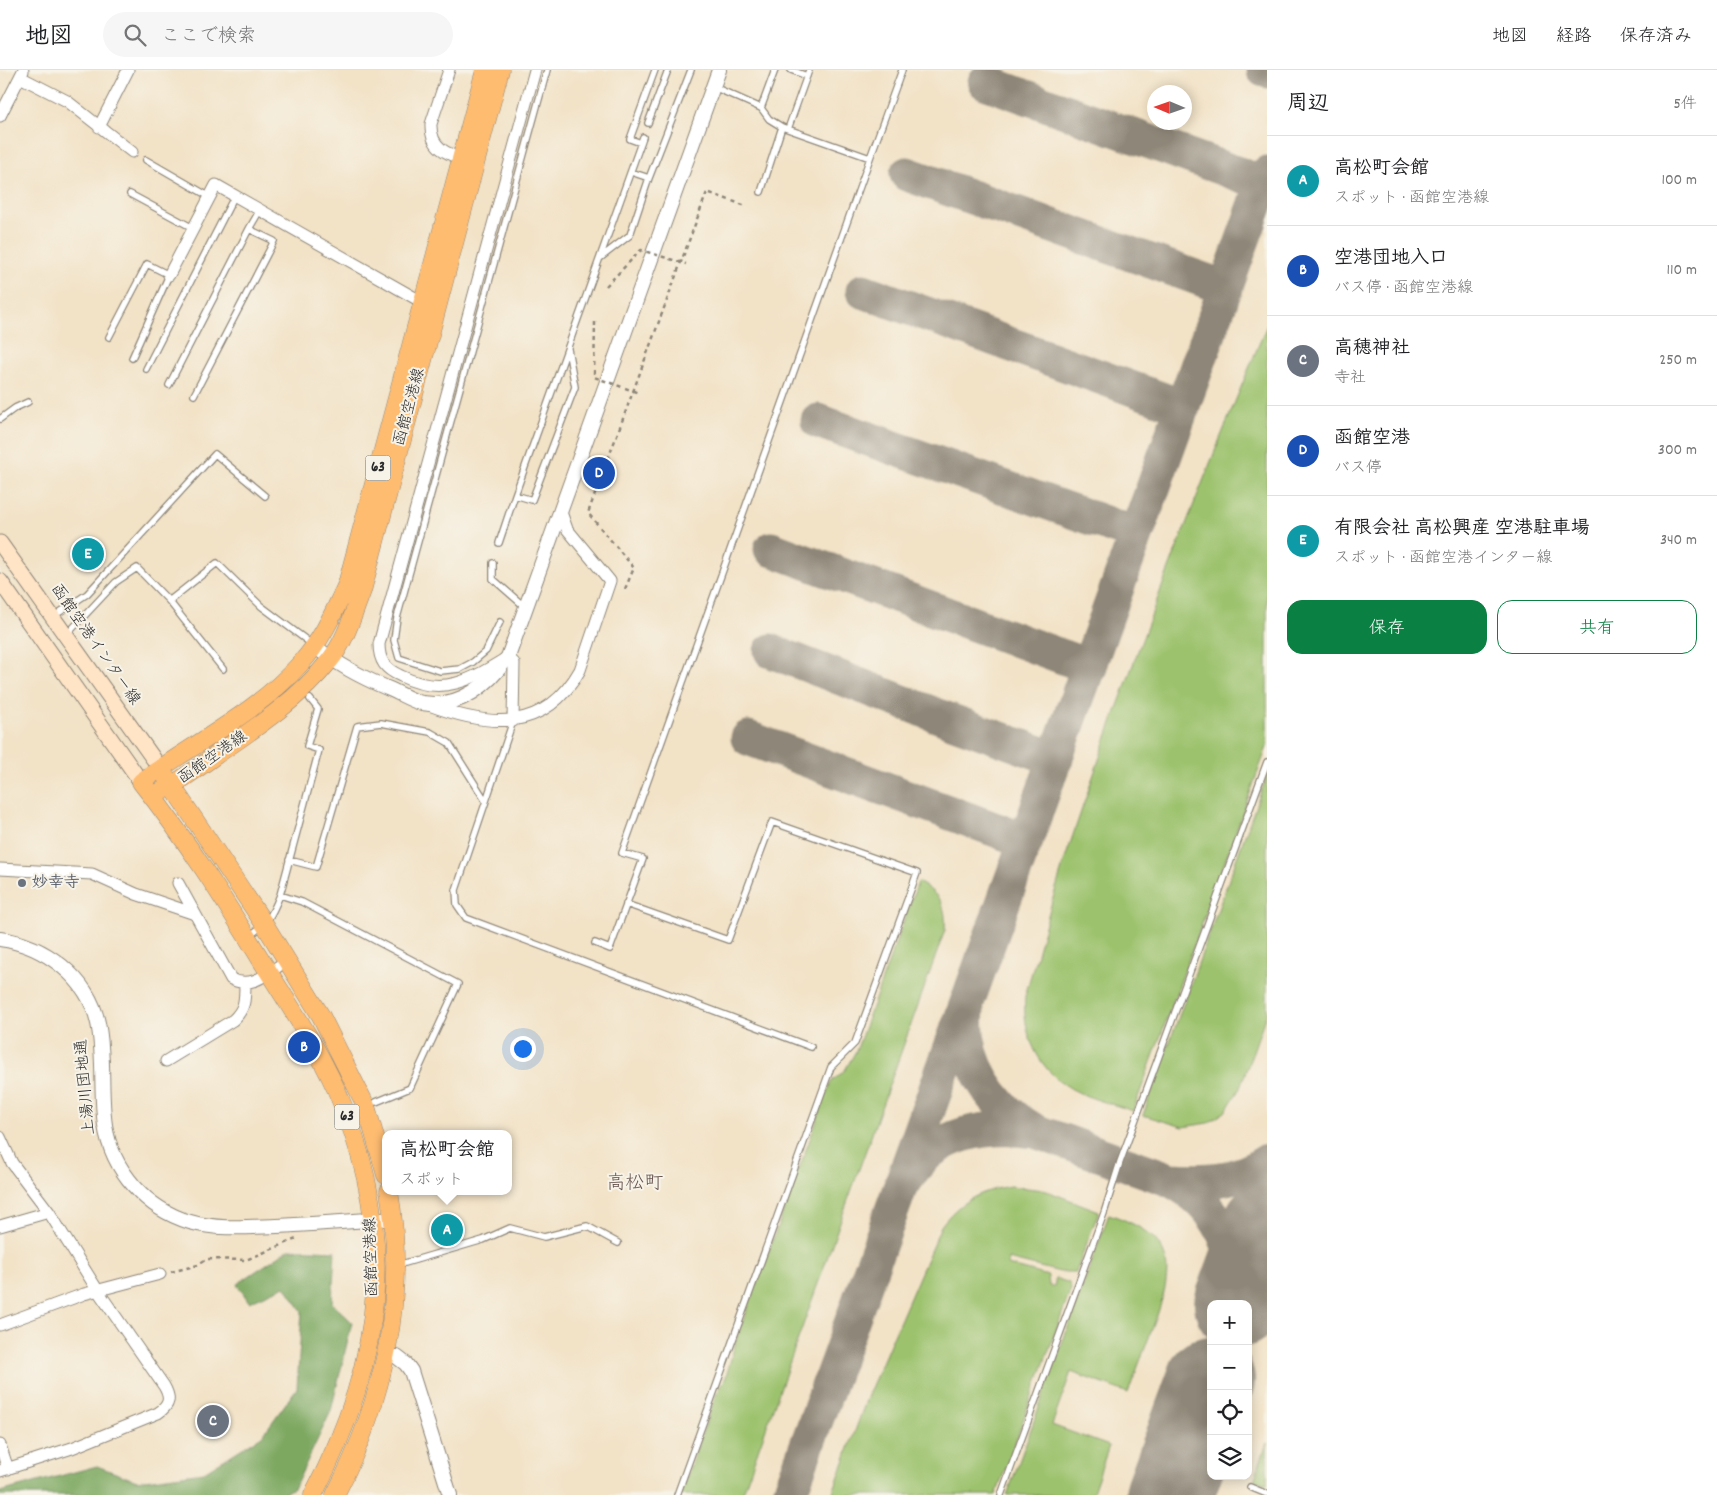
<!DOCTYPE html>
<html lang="ja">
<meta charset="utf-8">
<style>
:root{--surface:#fff;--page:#f6f6f6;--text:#202124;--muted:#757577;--line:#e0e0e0;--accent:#0b8043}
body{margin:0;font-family:Dekko,"Klee One",sans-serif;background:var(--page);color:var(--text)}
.controls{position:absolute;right:15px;bottom:15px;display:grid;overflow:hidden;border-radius:10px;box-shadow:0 2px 12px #0003}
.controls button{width:45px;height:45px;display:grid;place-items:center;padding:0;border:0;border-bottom:1px solid var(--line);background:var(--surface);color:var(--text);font:25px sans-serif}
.compass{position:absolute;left:1147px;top:15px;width:45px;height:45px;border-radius:50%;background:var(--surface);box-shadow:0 2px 12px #0003;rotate:272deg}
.you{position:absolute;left:522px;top:978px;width:18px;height:18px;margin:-12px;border:4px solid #fff;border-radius:50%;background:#1a73e8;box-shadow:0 0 0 8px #1a73e833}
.badge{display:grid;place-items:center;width:32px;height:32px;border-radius:50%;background:var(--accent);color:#fff;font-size:16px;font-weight:700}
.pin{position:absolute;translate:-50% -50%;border:2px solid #fff;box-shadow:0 1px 5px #0006}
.popup{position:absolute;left:382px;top:1060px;width:130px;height:65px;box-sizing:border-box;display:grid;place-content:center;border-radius:10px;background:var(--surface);filter:drop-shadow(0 1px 4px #0005);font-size:16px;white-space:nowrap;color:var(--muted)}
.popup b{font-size:19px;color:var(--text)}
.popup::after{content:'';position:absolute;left:50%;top:100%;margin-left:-10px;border:10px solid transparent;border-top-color:var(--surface)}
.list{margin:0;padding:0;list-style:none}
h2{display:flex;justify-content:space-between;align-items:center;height:65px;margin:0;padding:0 20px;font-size:21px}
h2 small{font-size:16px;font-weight:400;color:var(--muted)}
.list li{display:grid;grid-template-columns:32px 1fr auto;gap:15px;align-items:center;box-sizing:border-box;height:90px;padding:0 20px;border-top:1px solid var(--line)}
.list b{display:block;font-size:19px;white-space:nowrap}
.list p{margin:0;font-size:16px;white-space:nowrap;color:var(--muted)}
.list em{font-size:16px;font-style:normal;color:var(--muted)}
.actions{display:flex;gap:10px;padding:15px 20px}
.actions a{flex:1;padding:11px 0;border:1px solid var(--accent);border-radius:15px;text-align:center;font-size:18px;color:var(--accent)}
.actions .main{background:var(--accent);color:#fff}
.icon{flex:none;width:28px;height:28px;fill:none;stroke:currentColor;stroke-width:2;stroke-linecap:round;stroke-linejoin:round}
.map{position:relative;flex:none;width:1267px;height:1425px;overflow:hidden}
header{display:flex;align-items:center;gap:30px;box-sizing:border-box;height:70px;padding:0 25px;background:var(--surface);border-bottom:1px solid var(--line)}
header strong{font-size:24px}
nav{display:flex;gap:28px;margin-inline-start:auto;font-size:18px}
.search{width:350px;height:45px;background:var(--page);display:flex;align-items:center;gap:12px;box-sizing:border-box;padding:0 18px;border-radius:28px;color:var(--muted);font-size:19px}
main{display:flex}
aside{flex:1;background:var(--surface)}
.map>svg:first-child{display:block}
</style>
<header>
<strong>地図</strong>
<div class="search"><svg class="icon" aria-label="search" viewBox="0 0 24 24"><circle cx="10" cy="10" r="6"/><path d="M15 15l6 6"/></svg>ここで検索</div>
<nav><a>地図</a><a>経路</a><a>保存済み</a></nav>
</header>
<main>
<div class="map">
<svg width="1267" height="1425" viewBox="0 0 1267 1425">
<rect width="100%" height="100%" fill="#f7f3e8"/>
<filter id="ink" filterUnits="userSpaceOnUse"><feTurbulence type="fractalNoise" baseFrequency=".02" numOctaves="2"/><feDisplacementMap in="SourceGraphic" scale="10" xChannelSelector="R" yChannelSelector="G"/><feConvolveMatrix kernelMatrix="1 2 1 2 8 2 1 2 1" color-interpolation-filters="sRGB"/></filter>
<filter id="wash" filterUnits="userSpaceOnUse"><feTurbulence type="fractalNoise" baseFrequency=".0096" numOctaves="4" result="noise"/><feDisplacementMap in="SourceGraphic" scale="20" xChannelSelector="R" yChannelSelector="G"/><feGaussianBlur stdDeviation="1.12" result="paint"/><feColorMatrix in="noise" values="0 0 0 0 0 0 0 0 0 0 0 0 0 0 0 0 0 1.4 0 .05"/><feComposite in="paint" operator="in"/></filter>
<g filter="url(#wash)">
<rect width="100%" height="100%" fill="#f2e2c6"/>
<path fill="#9cc26d" stroke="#64764c" d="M1267 255V677L1133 1041C1111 1033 1083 1028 1064 1014 1035 994 1022 960 1025 926 1040 875 1053 824 1070 774 1129 598 1195 425 1267 255Z
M1267 705V942L1240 1018 1225 1042 1208 1053 1183 1057 1143 1045Z
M918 812C940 824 947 836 945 860L742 1425H680L716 1325 726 1307 737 1267 831 1012 845 1000 856 981Z
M1010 1116 1044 1120 1099 1141 1076 1202H1060L1008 1189V1195L1048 1206 1049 1216H1054L1056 1208 1069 1213 1071 1219 996 1425H832L868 1325 941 1156C959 1131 981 1121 1010 1116Z
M1109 1144C1175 1167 1176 1194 1154 1254 1145 1277 1137 1300 1128 1323L1071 1302 1052 1355 1109 1376 1092 1425H1007Z
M1267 1373V1414L1254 1410Z"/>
<path fill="#7da860" stroke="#546a46" d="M289 1179 335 1181 332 1233 352 1252 331 1341 295 1417 281 1425H0V1422L97 1396 137 1411 204 1402 262 1366 297 1318 302 1241 285 1216 249 1232 237 1214Z"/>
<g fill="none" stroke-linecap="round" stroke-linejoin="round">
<path stroke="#8e8678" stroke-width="35" d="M1264 0 1267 1
M985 12 1263 113
M907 104 1226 218
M863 221 1183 337
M818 351 1136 464
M771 479 1090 597
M771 581 949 650 1056 689
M748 668 1026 771
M967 941C962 992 992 1037 1035 1061L1171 1110C1222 1137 1236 1179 1238 1234
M908 1107C935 1062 988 1054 1035 1061
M1171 1110C1206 1112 1237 1112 1267 1091
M789 1425 1267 103"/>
<path stroke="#8e8678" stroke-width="88" d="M1238 1234 1267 1155
M1169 1425 1211 1310"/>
</g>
</g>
<g filter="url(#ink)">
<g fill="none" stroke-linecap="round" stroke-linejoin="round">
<g stroke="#8e8678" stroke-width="8">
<path id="service" d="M791 0 807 6
M714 17 761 38 775 0
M761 38 769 49 782 57 761 122
M648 53 668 0
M782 57 870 88 902 0
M788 59 809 0
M641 73 630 69 655 0
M146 90 210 127
M631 102 649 108 691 0
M130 124 193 158
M600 188 630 165 649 108
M109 267 147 194 169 205 132 288
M146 299 235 125
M169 315 249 159
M194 325 274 171 249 159 260 140
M0 349 15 338 28 332
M515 425 532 430 575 317 568 279
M499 473 515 425 643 67
M493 493V509L525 537
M169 531 217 493 261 536 313 575
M60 542 87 524 215 384 265 426
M500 552 486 581 473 592 460 599 440 601 399 588 394 570 397 548 547 0
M72 559 116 512 137 498 169 531 223 599
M513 651 456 820 457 835 466 848 811 977
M289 790 316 797 357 656 381 653 430 662 449 673 485 730
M280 825 302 832 458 914 410 1018 376 1032
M626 834 728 870 772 752 917 803 855 973 831 997 677 1425
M249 866C268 853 271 847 280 825L319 680 307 676 318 639 310 629
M595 873 610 879 643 789 622 783 870 88
M405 1193 483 1170 510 1158 544 1167 587 1156 618 1173
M1250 1417 1267 1424
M1001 1425 1104 1143 1120 1092 1267 692"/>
</g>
<g stroke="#8e8678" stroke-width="13">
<path id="minor" d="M449 0 431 54C430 78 447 84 467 91
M20 7 67 31 132 82
M0 46 23 1
M99 57 128 0
M169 205 216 115 422 232
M429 635C488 657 544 664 580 600L610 511 567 459 561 442
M513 651 514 593 508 587C471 610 443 627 401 606 385 599 379 591 379 574L535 0
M0 799 92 804 136 824 195 844
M178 813 231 909C252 920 269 902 286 891
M166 991 233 950C245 939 245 930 245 914
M0 1067 12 1093 49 1142 98 1221 164 1316C171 1328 170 1335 158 1343L72 1378 0 1401
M0 1156 49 1142
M0 1255 84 1224 160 1204
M0 1375 8 1399"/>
</g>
<g stroke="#8e8678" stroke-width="16">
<path id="tertiary" d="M314 576C339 595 359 606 387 618 398 622 411 631 422 633 460 639 488 615 508 587L719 0
M0 869C44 875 88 907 98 953 105 986 100 1021 105 1055 112 1100 146 1139 190 1152 218 1160 248 1157 277 1156 316 1154 355 1151 394 1148
M397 1287 406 1294 411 1301 450 1425"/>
</g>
<g stroke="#8e8678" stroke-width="17">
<path id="secondary" d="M0 473 160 698
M0 511 141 712"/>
</g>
<g stroke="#8e8678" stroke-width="19">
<path id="primary" d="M166 707 265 855 321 946 366 1036 386 1105
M152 726C175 715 195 700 216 685 257 657 299 629 330 590 346 570 353 544 362 521L500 0
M313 1425C384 1290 399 1161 336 1019 316 975 288 933 263 893 225 831 186 769 141 712 194 673 257 643 301 593 322 570 334 542 347 514L485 0
M335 1425C384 1331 407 1227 389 1121"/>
</g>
<path stroke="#8e8678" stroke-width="2.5" stroke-dasharray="4 4" stroke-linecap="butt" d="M625 519 634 498 588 443 707 122 746 136
M171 1202 198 1195 206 1189 246 1190 296 1169"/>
<use href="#service" stroke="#fff" stroke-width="5.5"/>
<use href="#minor" stroke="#fff" stroke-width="11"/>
<use href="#tertiary" stroke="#fff" stroke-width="14"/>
<use href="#secondary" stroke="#ffe4c6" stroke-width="15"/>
<use href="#primary" stroke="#febc71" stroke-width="18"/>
<path stroke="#8e8678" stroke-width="2.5" stroke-dasharray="4 4" stroke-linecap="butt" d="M606 216 641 180 686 194
M595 252 594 307 639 323"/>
</g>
</g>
<circle fill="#6b7280" stroke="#f7f3e8" stroke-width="2" cx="22" cy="813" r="5"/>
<g text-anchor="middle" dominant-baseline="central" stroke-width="4" stroke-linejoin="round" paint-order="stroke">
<g fill="#f7f3e8" stroke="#686764" stroke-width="1">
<rect x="365.5" y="385.5" width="25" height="25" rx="4"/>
<rect x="334.5" y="1034.5" width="25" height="25" rx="4"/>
</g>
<g font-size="15" font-weight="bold" fill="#2b2b2b">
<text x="378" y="398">63</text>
<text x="347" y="1047">63</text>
</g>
<g font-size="16" fill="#2b2b2b" stroke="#f7f3e8">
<text transform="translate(410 337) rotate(-75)">函館空港線</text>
<text transform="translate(95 575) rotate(55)">函館空港インター線</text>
<text transform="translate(213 688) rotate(-35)">函館空港線</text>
<text transform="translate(86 1017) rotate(-95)">上湯川団地通</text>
<text transform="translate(372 1187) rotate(-92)">函館空港線</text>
</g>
<g font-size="16" font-weight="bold" fill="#5b616d" stroke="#f7f3e8" text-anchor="start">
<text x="32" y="813">妙幸寺</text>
</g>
<g font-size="19" fill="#675651" stroke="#f7f3e8">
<text x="635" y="1114">高松町</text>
</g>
</g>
</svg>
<div class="controls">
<button>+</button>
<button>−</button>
<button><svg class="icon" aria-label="locate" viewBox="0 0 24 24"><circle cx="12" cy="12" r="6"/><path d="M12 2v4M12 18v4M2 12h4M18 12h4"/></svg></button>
<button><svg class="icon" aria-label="layers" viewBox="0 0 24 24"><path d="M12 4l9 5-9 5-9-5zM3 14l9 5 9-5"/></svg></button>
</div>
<svg class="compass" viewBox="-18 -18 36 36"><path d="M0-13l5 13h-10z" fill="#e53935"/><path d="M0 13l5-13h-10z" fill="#757577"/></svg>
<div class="you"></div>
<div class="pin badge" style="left:447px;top:1160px;background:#0f9aa8">A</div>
<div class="popup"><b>高松町会館</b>スポット</div>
<div class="pin badge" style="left:304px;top:977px;background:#1a4fb4">B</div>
<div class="pin badge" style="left:213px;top:1351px;background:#6b7280">C</div>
<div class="pin badge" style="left:599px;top:403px;background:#1a4fb4">D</div>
<div class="pin badge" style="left:88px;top:484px;background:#0f9aa8">E</div>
</div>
<aside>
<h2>周辺<small>5件</small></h2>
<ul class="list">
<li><span class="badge" style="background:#0f9aa8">A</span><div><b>高松町会館</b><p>スポット · 函館空港線</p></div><em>100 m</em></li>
<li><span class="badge" style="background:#1a4fb4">B</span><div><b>空港団地入口</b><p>バス停 · 函館空港線</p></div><em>110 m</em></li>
<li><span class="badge" style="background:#6b7280">C</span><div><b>高穂神社</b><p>寺社</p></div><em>250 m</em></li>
<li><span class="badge" style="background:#1a4fb4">D</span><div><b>函館空港</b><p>バス停</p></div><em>300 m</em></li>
<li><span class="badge" style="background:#0f9aa8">E</span><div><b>有限会社 高松興産 空港駐車場</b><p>スポット · 函館空港インター線</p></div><em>340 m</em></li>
</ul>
<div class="actions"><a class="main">保存</a><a>共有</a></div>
</aside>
</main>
